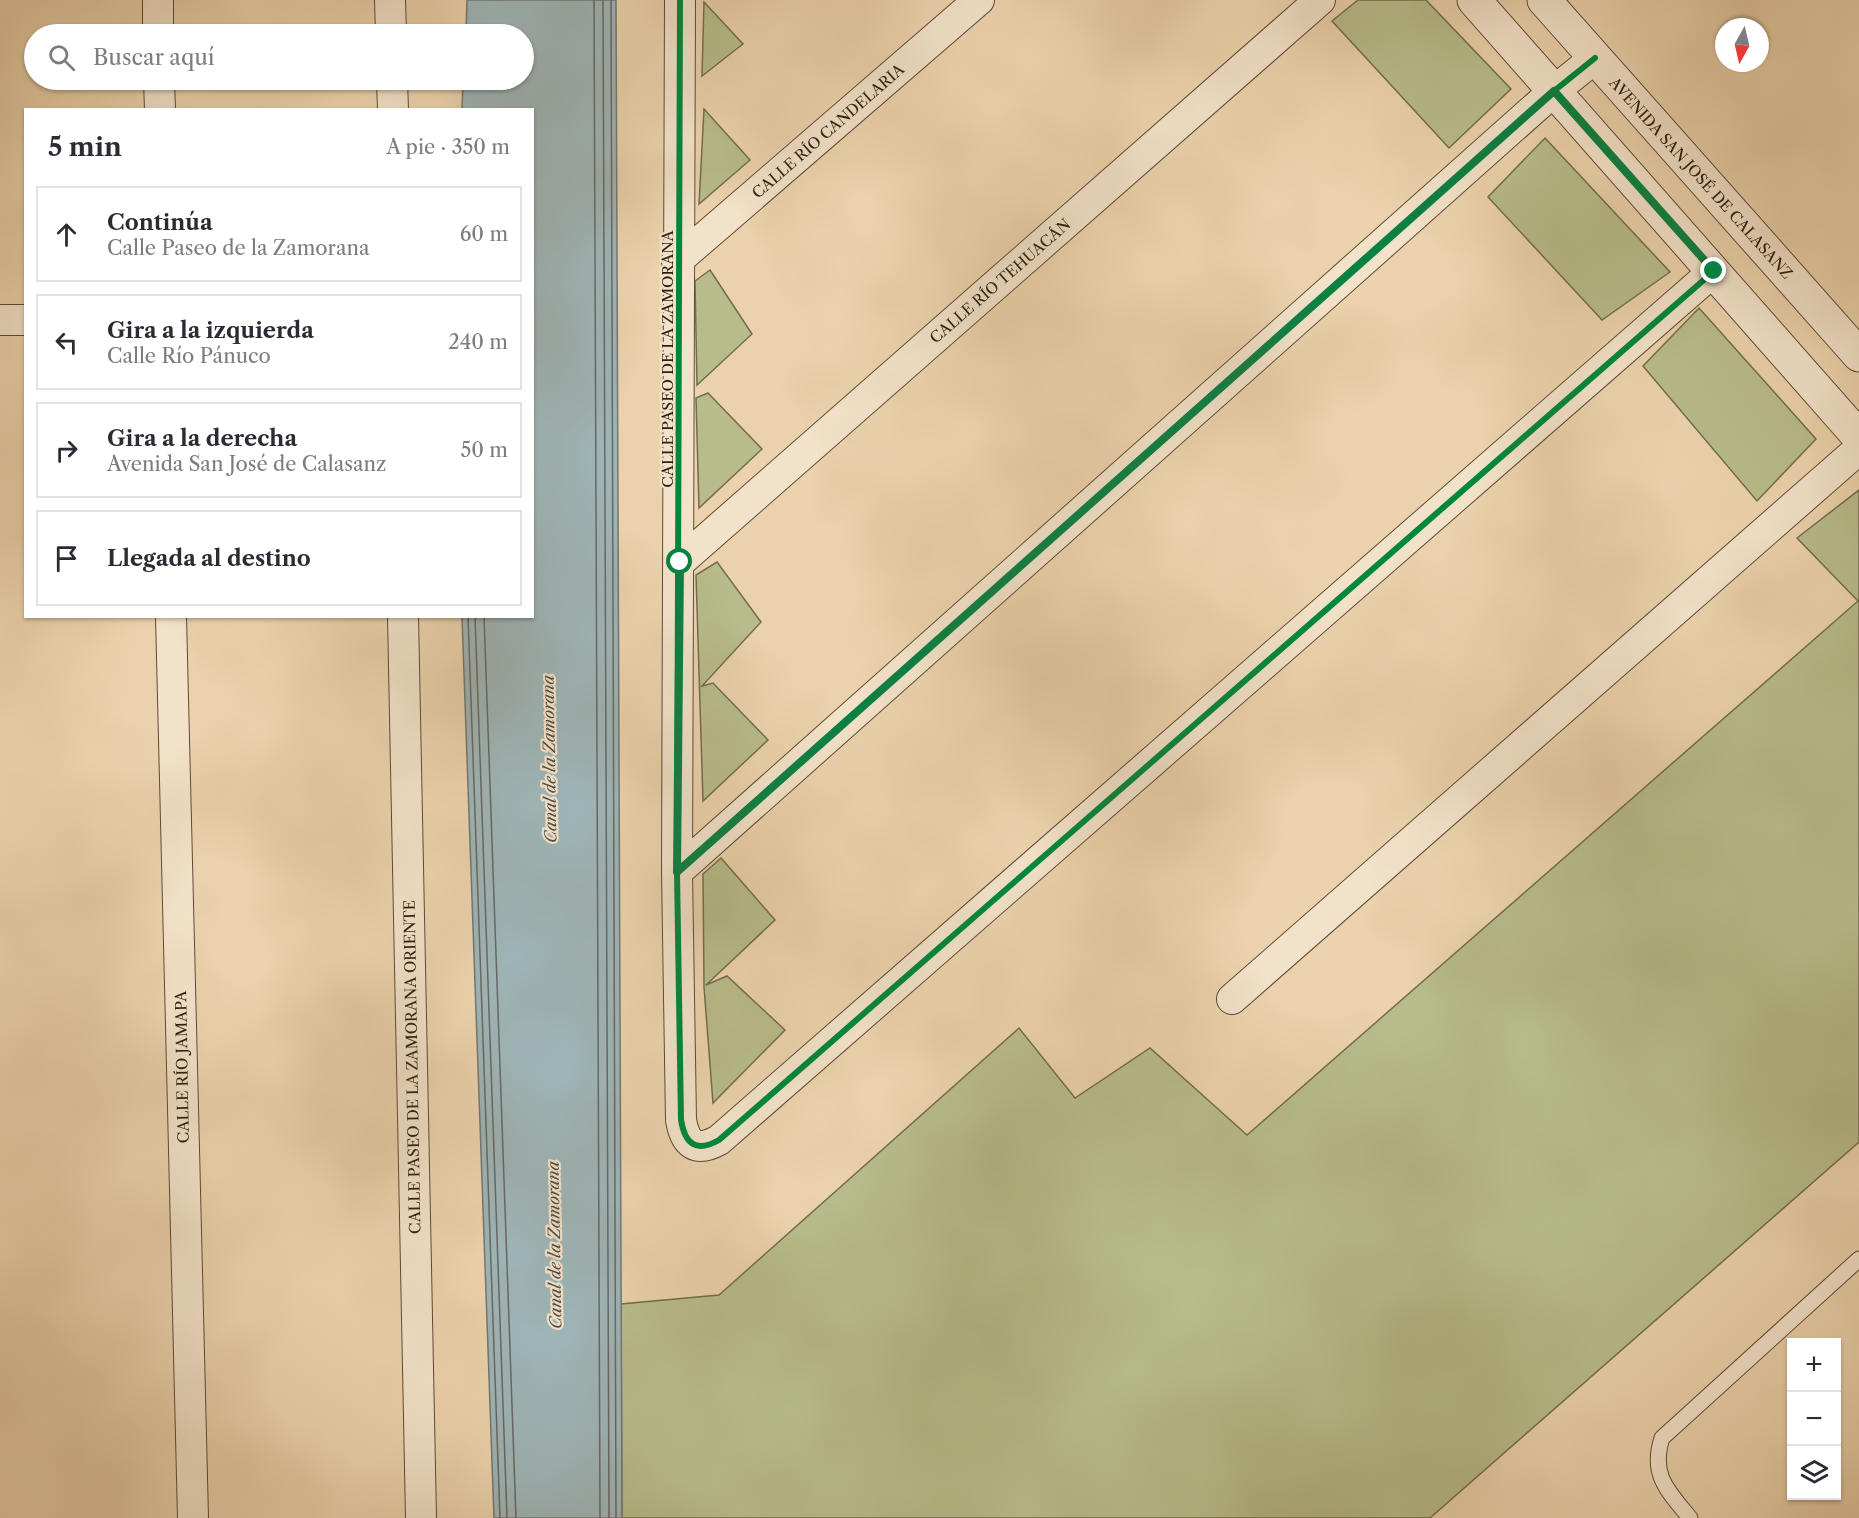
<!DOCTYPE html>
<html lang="es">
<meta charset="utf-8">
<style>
:root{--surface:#fff;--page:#f2f2f3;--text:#2b2b33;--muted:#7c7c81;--line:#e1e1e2}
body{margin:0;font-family:"Libre Caslon Text",serif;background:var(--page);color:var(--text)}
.controls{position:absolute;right:18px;bottom:18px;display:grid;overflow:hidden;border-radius:0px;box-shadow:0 2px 4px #0004}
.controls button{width:54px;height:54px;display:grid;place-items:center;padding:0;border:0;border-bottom:2px solid var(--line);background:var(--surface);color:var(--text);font:30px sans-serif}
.compass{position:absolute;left:1715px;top:18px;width:54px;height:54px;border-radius:50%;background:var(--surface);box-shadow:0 2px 4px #0004;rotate:188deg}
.stop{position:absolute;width:18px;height:18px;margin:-14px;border:4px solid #0b8043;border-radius:50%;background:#fff}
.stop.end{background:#0b8043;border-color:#fff;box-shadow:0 2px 6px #0008}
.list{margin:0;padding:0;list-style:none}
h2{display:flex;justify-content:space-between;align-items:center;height:78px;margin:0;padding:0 24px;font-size:26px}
h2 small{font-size:20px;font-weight:400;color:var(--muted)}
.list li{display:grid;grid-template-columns:39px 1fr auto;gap:18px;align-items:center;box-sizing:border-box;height:96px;margin:0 12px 12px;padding:0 12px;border:2px solid var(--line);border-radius:0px}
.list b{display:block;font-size:22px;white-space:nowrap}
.list p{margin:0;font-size:20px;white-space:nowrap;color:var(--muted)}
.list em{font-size:20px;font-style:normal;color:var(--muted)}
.icon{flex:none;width:33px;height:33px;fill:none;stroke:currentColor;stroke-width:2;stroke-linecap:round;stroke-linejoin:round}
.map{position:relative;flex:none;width:1859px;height:1518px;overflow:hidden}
.search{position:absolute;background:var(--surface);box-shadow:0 2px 4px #0004;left:24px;top:24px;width:510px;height:66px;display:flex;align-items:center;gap:15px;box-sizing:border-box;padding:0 21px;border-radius:33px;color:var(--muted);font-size:22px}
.panel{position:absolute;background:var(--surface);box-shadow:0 2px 4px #0004;left:24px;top:108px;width:510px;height:510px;border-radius:0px}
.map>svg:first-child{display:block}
</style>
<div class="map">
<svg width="1859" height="1518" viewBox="0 0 1859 1518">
<rect width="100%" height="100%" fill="#ebd2ac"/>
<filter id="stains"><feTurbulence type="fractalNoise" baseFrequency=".00333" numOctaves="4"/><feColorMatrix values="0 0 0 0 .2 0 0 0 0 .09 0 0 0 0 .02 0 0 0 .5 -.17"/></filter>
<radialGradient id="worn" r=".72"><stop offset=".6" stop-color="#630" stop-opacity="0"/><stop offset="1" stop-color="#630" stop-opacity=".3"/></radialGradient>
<path fill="#b7bc8a" stroke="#746c4e" stroke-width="1.5" d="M1358 0H1426L1511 89 1449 148 1332 21Z
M704 2 743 44 702 76Z
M704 109 750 160 699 204Z
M1545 138 1670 272 1602 320 1488 197Z
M710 270 752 334 697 385 695 281Z
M1699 308 1816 439 1757 501 1643 366Z
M708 393 762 449 699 508 696 398Z
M1859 490V1142L1430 1518H622L621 1304 719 1295 1019 1028 1075 1098 1150 1048 1247 1135 1858 601 1797 538Z
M717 562 761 622 702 686 713 683 768 740 703 801 696 575Z
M721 858 775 920 706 985 727 976 785 1030 713 1103 704 987 703 874Z"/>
<path fill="#9eb4b6" stroke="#727874" stroke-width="1.5" d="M467 0H616L622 1518H494L462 617 532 616V110L462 109 463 80H524V34H466Z"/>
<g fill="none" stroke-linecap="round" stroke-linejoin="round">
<path stroke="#676864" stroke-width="1.5" d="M594 0 600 1518
M603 0 609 1518
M611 0 616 1518
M468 616 500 1518
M475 616 507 1518
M484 616 516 1518"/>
<g stroke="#5f4a38" stroke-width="17">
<path id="service" d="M1690 1518C1668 1491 1650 1475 1662 1438L1859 1259"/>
</g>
<g stroke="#5f4a38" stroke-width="32">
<path id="minor" d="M158 0V34
M390 0 391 34
M680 0 677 872 681 1120C685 1144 696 1153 719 1140L1714 271
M159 80 160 110
M392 80 393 110
M677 261 979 0
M0 320H26
M680 562 1320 0
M171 616 193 1518
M403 616 421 1518
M677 872 1554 91 1595 58
M1232 999 1859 449"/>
</g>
<g stroke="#5f4a38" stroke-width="35">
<path id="tertiary" d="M1474 0 1859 437
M1544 0 1859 355"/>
</g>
<use href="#service" stroke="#f2e2c9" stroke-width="15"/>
<use href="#minor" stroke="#f2e2c9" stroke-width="30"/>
<use href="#tertiary" stroke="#f2e2c9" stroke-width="33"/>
<g stroke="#f2e2c9" stroke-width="10">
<path id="cycleway" d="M680 0 677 872 681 1120C685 1144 696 1153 719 1140L1714 271
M677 872 1554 91 1595 58"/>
</g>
<use href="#cycleway" stroke="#00873e" stroke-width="6"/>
</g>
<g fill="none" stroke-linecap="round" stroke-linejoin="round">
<path stroke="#0b8043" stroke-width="8" d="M680 562 677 872 1554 91 1714 271"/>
</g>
<g text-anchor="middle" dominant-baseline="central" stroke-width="4.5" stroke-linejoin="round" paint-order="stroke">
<g font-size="15" fill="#301d11" stroke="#f2e2c9">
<text transform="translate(828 131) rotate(-41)">CALLE RÍO CANDELARIA</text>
<text transform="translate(1701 178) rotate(48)">AVENIDA SAN JOSÉ DE CALASANZ</text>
<text transform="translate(1000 281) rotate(-41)">CALLE RÍO TEHUACÁN</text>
<text transform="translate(667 359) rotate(-90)">CALLE PASEO DE LA ZAMORANA</text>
<text transform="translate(182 1067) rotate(-91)">CALLE RÍO JAMAPA</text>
<text transform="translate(412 1067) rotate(-91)">CALLE PASEO DE LA ZAMORANA ORIENTE</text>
</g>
<g font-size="16" font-style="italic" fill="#514a43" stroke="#f2e2c9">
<text transform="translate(549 759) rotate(-91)">Canal de la Zamorana</text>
<text transform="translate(554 1245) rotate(-91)">Canal de la Zamorana</text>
</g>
</g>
<rect width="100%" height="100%" filter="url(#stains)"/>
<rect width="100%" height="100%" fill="url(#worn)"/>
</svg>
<div class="controls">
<button>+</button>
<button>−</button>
<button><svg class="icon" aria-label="layers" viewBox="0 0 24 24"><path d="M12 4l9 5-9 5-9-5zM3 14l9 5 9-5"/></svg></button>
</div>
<svg class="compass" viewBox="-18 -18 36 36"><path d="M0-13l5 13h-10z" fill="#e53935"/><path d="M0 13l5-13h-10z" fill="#7c7c81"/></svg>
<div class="stop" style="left:680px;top:562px"></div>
<div class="stop end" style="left:1714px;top:271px"></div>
<div class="search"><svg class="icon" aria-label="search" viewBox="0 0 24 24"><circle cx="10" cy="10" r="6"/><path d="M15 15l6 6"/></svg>Buscar aquí</div>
<section class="panel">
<h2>5 min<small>A pie · 350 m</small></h2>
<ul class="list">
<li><svg class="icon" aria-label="ahead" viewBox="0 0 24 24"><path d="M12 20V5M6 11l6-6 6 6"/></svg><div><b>Continúa</b><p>Calle Paseo de la Zamorana</p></div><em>60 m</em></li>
<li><svg class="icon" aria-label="left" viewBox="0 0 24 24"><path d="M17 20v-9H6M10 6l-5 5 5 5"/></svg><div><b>Gira a la izquierda</b><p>Calle Río Pánuco</p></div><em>240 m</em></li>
<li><svg class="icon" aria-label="right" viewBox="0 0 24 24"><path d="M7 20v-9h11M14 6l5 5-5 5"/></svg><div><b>Gira a la derecha</b><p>Avenida San José de Calasanz</p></div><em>50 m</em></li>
<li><svg class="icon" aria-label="arrive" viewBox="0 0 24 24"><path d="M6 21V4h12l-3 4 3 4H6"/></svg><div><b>Llegada al destino</b></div></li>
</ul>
</section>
</div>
